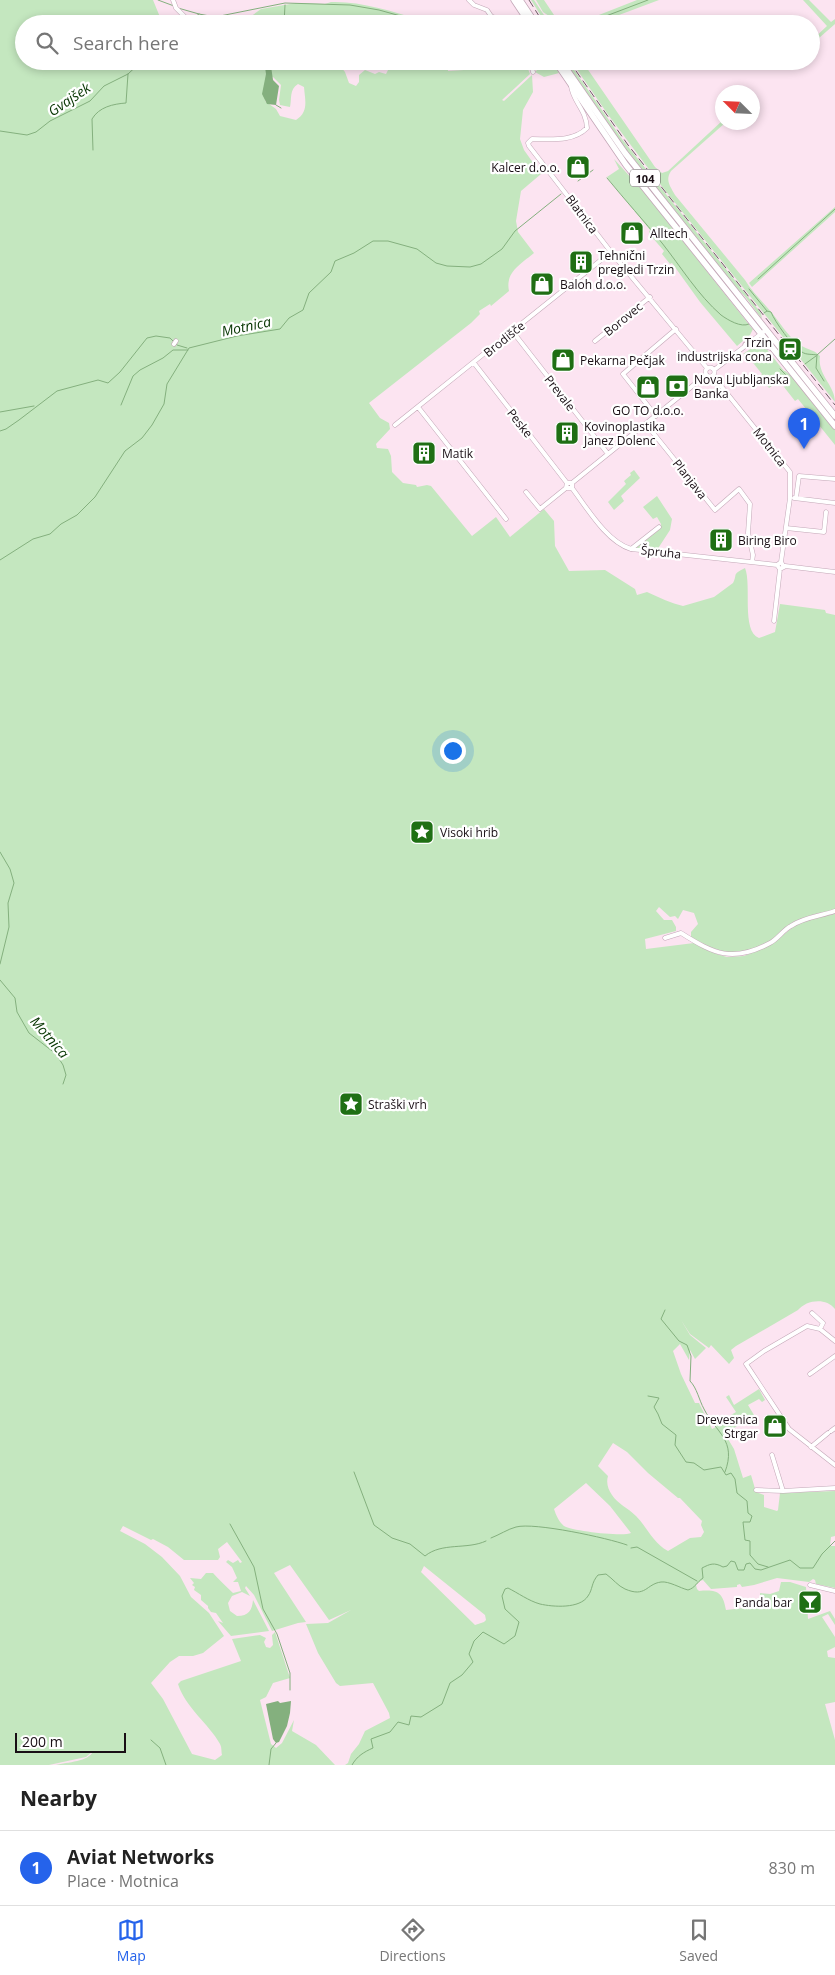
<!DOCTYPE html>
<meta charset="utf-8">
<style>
:root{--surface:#fff;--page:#f2f2f2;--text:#222;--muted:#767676;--line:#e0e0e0;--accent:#2563eb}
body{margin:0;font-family:"Open Sans",sans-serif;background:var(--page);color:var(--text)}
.compass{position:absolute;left:715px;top:85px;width:45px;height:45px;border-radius:50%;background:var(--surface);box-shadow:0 2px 8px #0003;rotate:294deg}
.scale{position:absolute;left:15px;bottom:12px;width:111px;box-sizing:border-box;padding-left:5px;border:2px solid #190f15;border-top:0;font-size:14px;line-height:18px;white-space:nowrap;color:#190f15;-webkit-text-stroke:4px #fff;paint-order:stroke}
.you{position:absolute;left:452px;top:750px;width:18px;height:18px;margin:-12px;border:4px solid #fff;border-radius:50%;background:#1a73e8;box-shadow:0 0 0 8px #1a73e833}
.badge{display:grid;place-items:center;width:32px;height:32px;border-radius:50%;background:var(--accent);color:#fff;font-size:16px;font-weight:700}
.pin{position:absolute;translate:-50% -41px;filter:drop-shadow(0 1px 2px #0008)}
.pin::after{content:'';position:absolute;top:26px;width:18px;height:15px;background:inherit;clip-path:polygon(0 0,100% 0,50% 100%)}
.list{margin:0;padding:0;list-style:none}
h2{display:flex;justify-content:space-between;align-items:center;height:65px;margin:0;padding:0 20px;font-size:21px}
h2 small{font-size:16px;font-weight:400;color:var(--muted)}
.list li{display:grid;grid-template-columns:32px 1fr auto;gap:15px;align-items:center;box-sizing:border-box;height:75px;padding:0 20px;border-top:1px solid var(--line)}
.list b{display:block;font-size:19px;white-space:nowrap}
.list p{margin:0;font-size:16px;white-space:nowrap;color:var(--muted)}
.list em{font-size:16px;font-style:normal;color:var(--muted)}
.icon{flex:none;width:28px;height:28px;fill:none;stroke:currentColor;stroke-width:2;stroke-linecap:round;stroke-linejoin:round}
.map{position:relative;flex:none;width:835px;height:1765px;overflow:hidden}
.search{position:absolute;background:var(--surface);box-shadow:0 2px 8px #0003;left:15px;right:15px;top:15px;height:55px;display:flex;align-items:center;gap:12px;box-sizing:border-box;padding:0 18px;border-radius:28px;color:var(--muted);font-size:19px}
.sheet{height:140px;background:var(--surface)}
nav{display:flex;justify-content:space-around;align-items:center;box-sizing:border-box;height:70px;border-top:1px solid var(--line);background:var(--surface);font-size:14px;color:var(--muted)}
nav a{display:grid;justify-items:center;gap:2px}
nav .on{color:var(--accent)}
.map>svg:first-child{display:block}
</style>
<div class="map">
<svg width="835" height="1765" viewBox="0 0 835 1765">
<rect width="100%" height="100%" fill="#fce4f1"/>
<path fill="#c4e7bf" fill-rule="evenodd" d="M0 0H153L162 22 157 24H24V61H336L345 72 349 83 356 86 359 82V75L365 70 375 74 379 72 386 74 388 70 380 61H448V71L464 70V67L477 66 478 61H525L530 74 502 100 504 101 532 75 533 92 523 110 520 139 524 150 541 174 521 191 516 221 518 232 534 253C521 264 505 272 509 291L491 306 490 304 479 311 480 314 471 323 369 403 380 418 389 423 390 429 376 444 377 448 388 449 391 456 392 472 403 483 416 485 417 487 427 485 431 486 472 536 496 517 510 537 544 509 554 521 555 546 569 571 605 570 635 589 637 595 647 592C660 598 671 603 683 606L714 597 733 583C738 574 731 575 745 568 752 585 741 631 759 638L775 632 780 604 825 610 826 613 835 615V910C825 912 814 914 805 918 795 922 785 931 776 938 745 960 722 956 691 937V932L698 924 694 913 683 910 678 919 675 916 670 917 659 907 656 911 664 920H672L676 927V931L645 939 646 949 694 943 717 954 727 957 744 956 772 944 798 923 835 912V1309C826 1297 806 1300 798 1310L736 1346 731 1350 734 1358 729 1364 711 1345 709 1348 690 1334 681 1320 690 1335 706 1348 695 1359 690 1350 689 1360 680 1344 673 1351 681 1374 695 1403H699L712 1429 716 1427 718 1423 714 1416 716 1415 721 1421 736 1412 726 1397 729 1395 734 1405 759 1389 765 1400 762 1402 759 1399 748 1405 754 1415 725 1434 734 1449 743 1478 751 1475 756 1492 764 1495V1507L777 1511 778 1510 780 1493 835 1491V1536L831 1537 830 1546H835V1588L816 1584 815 1580 813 1579 809 1582 777 1578 754 1585 742 1587 740 1584 737 1585V1587L711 1589 703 1580 700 1581 696 1585 697 1589 699 1591C718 1589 723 1593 726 1610L761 1606 760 1593 770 1594 779 1591 781 1582H790L806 1587 808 1619 830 1611 835 1619V1625L828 1614 822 1617 835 1637V1647L827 1651 828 1657 835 1658V1702L825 1704 835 1740V1765H345L348 1763 351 1754 359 1744 365 1731 390 1718 389 1713 373 1683 340 1686 336 1683 318 1653 306 1624 328 1623 351 1610 329 1620 290 1565 274 1573 306 1622 298 1623 272 1631 254 1595 246 1586 245 1588 250 1596 242 1592 232 1596 228 1603 230 1611 237 1616C249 1616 252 1610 253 1600L269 1631 231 1636 218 1621 223 1623 216 1613 211 1612 208 1608V1606L201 1600V1595L194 1590 195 1587 192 1585 194 1583 190 1578 201 1579 206 1573H213C219 1580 226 1586 233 1593L241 1591 238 1582H233L237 1578 232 1567 226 1562 228 1560 233 1563 238 1560 240 1563 242 1562 227 1542 218 1549 220 1557 218 1560H184L168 1547 153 1539 151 1540 123 1526 120 1531 145 1544 162 1557 180 1576 191 1597 209 1613 224 1636 203 1653 193 1656H179L170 1662 151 1683 163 1699 192 1754 215 1760 222 1755C221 1750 222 1748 220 1744 209 1724 185 1707 178 1684L181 1681 241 1661 232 1639 260 1635 266 1638 264 1642 266 1647 270 1648 273 1645 272 1635 275 1632 290 1678 273 1683 266 1697 260 1700 271 1744 276 1748 282 1743 294 1720 292 1731 316 1745 335 1765H56C67 1762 89 1762 93 1751L86 1757 49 1765H0ZM269 76 273 77 281 85 279 100 280 105 290 107C292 98 289 90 298 84L304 87C305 100 309 112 296 120L280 116 276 109 265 101ZM613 1443 627 1452 648 1473 678 1498H680L702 1521 701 1525 704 1532 701 1537 690 1538 668 1551C653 1543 647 1527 636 1516 628 1508 618 1504 612 1495 608 1489 606 1483 608 1476L598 1466ZM586 1483 610 1506 631 1533C624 1537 572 1531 564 1526 559 1522 556 1515 554 1509ZM424 1566 485 1615 486 1620 484 1622 475 1625 421 1572Z
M531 0H534L544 15 549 16 543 12 536 0H544L560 24H546Z
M637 0H659L595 24H576Z
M803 0H809L831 22 835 19V24L811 45V41L827 26Z
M331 2C360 1 391 11 418 19L421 24H187L201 14 209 17 210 22 215 23 222 17H250L261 9 296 3 325 4Z
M538 61H551L559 73 544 77 535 72 540 67Z
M563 61H568L622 139 761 313 762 319C751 305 747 297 734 286L624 148Z
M571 61H582L655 167 662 173 668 171 722 121 725 123 671 171C665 180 670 186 675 195L745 280C752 292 763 302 772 313 780 323 787 334 797 343 804 349 814 349 820 356 817 375 835 385 835 402L660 184 609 116Z
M614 159 645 193 751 327 753 329 750 335 737 346 700 302 672 263 670 264 662 254 664 251 651 236 649 232 650 230 609 180 607 177 619 169Z
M835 207V212L752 287 749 283Z
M755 346 765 347 784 371H785L794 378 835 430V445L798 399 795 401 784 387 785 385 780 380 769 388 760 377 762 374 746 354H743Z
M634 470 640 478 621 496 624 501 614 510 608 502 626 484 624 481 631 475 630 473Z
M657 496 672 519 670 530 657 550 635 548 661 528V524L657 517 653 519 643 507Z"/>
<path fill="#84b07e" d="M271 66 273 80 279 86 276 105 267 104 262 94 266 74 265 67Z
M278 1701 280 1703 291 1701 290 1713 287 1726 279 1742 276 1743 273 1739 266 1704Z"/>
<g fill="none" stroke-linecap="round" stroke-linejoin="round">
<path stroke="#84b07e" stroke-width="1" d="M158 0 174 6
M178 8 199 14 215 17 285 3 350 5 379 10 415 20 436 24
M185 24 199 14
M284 24 285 5
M437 24 481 17 487 18
M585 24 648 0
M267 66 271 61
M276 105 281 108
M0 131 27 135 36 132 50 121 90 101 104 86 128 74 142 61
M93 150 92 119C99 107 113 104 126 103L128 74
M607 178C625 200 644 221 662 243 681 267 698 295 721 315 728 320 741 328 749 324
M578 181 593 170
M758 279 835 209
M749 289 767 311
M764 313 767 311 771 312C775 322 792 346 802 352 806 355 812 354 817 355L835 339
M817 355 816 368 824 381
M805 364 816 356
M780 369 789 378
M121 405 133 376 140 370 163 358 173 350H188
M0 412 34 406
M0 431 6 429 19 420 57 391 98 380 108 383 120 372 147 338 156 336 170 338 177 345 187 348
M0 560 33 539 50 534 61 524 77 515 95 497 125 451 142 438 152 425 164 404 167 384 189 348 237 336 280 329 289 318 303 310 309 293 331 272 335 261 354 253 373 241H388L417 249 436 263 447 266 470 267 481 264 502 249 515 231 561 194
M0 852 10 869 14 883 8 903 9 927 0 964
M0 980 15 998 17 1012 29 1033 56 1054 63 1065 66 1075 63 1084
M665 1310 661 1319 679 1341 687 1345 691 1356 690 1381C697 1388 699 1400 704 1409 716 1433 737 1440 725 1472
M648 1396 659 1398 654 1407 658 1414 662 1424 676 1435 675 1445 686 1462 694 1463 704 1470 721 1467 726 1475 731 1473 735 1479 737 1493 747 1501 748 1513 752 1516 750 1522H743L745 1540 750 1541V1555L758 1564 768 1567
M354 1472 374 1525 392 1538 410 1544 425 1556C442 1542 467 1550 486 1541
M230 1524 254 1567 263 1609 277 1634 290 1673V1690
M491 1538C499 1535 508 1529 516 1527 534 1522 608 1538 627 1545
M631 1548 637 1547 697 1581
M151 1740 160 1748 166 1765
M269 1765 271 1749 276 1743
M352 1765C357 1756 364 1752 373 1748L371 1739 390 1732 398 1722 409 1725 411 1716 421 1717 442 1704 450 1683 462 1675 473 1662 469 1654 474 1641 483 1632 504 1644 515 1636 519 1622 505 1609 502 1596 505 1589 508 1588C518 1593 529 1601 540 1604 553 1607 580 1609 588 1596 593 1589 591 1583 598 1575L606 1574C613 1579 618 1586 625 1589 646 1598 646 1584 661 1582 669 1581 680 1588 688 1590 695 1588 697 1582 703 1578L702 1568C710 1564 714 1562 723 1567L727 1566 731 1561 735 1562 738 1570H744L746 1564 750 1563 755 1569 761 1570 790 1560 800 1568H813L822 1554 835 1541"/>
<g stroke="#c3a7b7" stroke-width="5">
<path id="minor" d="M173 0 176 8 186 18
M469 0 474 5 487 10 491 16 507 24
M488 24 491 16
M530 61 533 72
M571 86C573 102 586 109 587 128 573 142 551 139 532 139L528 143 529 146 611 252 707 368
M513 332 608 454
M595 341 650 297
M174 344 176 341
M474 363 567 483
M705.5 372a4.5 4.5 0 1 1 9 0a4.5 4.5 0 1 1-9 0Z
M714 370 766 330
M713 376 790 472V498L781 562
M418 407 506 519
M656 416 623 374 676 329
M646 424 715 510 739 489 750 504 748 533 753 555 752 562
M395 425 611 252
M572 483V488H566L567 483H572L706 375
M572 488C587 508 607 542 631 549L777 565
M526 492 540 509 566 488
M794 498 835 503
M796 498 799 476 835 479
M786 528 824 532 826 512
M631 549 659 527
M785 566 835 572
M774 621 780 569 777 565 781 562 784 567 780 569
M665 938 681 933C714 954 733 963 770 943 778 939 783 930 791 926 804 917 821 916 835 911
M812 1313 823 1323 820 1329
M835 1341 820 1329 807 1326 764 1351 746 1364 789 1429 835 1465
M810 1374 835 1356
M831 1431 835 1428
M811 1447 828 1433
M772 1455 783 1491
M756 1490 783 1491 835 1488
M810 1585 835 1591"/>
</g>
<g stroke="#c3a7b7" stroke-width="7">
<path id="primary" d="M514 0 530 24
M520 0 536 24
M555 61 626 165 835 426
M561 61 625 153 835 416
M746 345 760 344 770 347"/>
</g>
<use href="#minor" stroke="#fff" stroke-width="4"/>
<use href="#primary" stroke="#fff" stroke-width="5.5"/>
<path stroke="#6d5e66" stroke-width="1" stroke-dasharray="8 4" stroke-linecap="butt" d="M529 0 544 24
M569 61 628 145 835 405"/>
</g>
<defs>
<g id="shop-square" transform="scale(1.25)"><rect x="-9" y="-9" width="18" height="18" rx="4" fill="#1f6f14" stroke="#fff"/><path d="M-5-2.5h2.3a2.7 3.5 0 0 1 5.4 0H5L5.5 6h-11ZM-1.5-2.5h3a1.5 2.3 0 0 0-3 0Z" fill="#fff"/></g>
<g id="building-square" transform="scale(1.25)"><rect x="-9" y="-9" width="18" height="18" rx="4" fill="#1f6f14" stroke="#fff"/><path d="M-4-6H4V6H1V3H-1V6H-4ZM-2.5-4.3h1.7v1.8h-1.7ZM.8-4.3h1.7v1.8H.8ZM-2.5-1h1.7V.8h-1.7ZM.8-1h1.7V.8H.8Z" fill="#fff"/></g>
<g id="station-square" transform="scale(1.25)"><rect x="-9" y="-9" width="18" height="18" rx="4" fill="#1f6f14" stroke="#fff"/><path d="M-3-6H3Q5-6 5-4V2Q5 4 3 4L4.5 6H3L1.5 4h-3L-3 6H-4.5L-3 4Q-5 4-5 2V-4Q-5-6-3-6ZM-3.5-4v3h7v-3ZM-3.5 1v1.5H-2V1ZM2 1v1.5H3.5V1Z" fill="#fff"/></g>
<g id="bank-square" transform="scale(1.25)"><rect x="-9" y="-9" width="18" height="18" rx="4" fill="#1f6f14" stroke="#fff"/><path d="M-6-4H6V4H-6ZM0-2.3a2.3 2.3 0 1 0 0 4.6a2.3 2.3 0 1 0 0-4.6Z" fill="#fff"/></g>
<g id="sight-square" transform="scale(1.25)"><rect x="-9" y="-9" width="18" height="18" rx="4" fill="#1f6f14" stroke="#fff"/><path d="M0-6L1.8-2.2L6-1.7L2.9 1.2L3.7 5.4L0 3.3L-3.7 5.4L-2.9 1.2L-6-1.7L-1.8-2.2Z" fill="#fff"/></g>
<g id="bar-square" transform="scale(1.25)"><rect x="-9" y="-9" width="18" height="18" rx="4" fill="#1f6f14" stroke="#fff"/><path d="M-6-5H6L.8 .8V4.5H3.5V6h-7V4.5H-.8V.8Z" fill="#fff"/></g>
</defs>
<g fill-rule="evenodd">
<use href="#shop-square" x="578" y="167"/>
<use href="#shop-square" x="632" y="233"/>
<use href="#building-square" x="581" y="262"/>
<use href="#shop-square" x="542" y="284"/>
<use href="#station-square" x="790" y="349"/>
<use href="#shop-square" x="563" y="360"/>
<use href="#bank-square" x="677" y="386"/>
<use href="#shop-square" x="648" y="387"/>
<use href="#building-square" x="567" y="433"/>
<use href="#building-square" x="424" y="453"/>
<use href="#building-square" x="721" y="540"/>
<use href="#sight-square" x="422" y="832"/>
<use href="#sight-square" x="351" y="1104"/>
<use href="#shop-square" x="775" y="1426"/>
<use href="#bar-square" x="810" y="1602"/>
</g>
<g text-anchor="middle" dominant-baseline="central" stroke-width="4.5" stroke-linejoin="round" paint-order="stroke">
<rect fill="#fff" stroke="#5e575b" stroke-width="1" x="630" y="169.5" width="30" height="17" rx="4"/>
<g font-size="11" font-weight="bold" fill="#190f15">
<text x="645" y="178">104</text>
</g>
<g font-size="12" fill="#190f15" stroke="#fff" text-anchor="start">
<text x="560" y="167" text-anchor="end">Kalcer d.o.o.</text>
<text x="650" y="233">Alltech</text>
<text x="598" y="255">Tehnični<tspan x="598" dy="14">pregledi Trzin</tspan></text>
<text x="560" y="284">Baloh d.o.o.</text>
<text x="772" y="342" text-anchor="end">Trzin<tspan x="772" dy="14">industrijska cona</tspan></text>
<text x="580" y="360">Pekarna Pečjak</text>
<text x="694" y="379">Nova Ljubljanska<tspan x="694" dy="14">Banka</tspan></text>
<text x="648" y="410" text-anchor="middle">GO TO d.o.o.</text>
<text x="584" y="426">Kovinoplastika<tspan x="584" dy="14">Janez Dolenc</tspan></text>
<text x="442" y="453">Matik</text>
<text x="738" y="540">Biring Biro</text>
<text x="440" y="832">Visoki hrib</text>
<text x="368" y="1104">Straški vrh</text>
<text x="758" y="1419" text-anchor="end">Drevesnica<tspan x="758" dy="14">Strgar</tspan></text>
<text x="792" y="1602" text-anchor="end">Panda bar</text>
</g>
<g font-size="12" fill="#190f15" stroke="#fff">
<text transform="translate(582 214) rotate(53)">Blatnica</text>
<text transform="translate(623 319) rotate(-39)">Borovec</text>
<text transform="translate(504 339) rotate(-39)">Brodišče</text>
<text transform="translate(560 393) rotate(52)">Prevale</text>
<text transform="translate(520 423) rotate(52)">Peske</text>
<text transform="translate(770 447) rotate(52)">Motnica</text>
<text transform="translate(690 479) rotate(52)">Planjava</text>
<text transform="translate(661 552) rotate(6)">Špruha</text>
</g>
<g font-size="14" font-style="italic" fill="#063501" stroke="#fff">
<text transform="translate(69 99) rotate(-34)">Gvajšek</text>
<text transform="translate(246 326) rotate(-12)">Motnica</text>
<text transform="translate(50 1037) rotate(49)">Motnica</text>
</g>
</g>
</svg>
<svg class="compass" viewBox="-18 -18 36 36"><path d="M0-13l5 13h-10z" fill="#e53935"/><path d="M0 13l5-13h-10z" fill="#767676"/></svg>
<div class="scale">200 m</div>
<div class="you"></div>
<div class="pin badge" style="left:804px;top:449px">1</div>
<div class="search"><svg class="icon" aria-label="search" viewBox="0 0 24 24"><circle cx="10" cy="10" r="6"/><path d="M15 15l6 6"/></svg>Search here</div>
</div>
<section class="sheet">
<h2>Nearby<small></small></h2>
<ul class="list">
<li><span class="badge">1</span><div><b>Aviat Networks</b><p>Place · Motnica</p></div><em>830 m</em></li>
</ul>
</section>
<nav>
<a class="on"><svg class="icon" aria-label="map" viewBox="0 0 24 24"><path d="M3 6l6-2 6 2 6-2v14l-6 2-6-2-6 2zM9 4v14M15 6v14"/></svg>Map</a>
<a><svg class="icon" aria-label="directions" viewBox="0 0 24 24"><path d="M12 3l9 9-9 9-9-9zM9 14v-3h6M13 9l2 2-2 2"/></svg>Directions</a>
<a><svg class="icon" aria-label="saved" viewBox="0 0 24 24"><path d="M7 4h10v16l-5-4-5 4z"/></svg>Saved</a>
</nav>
